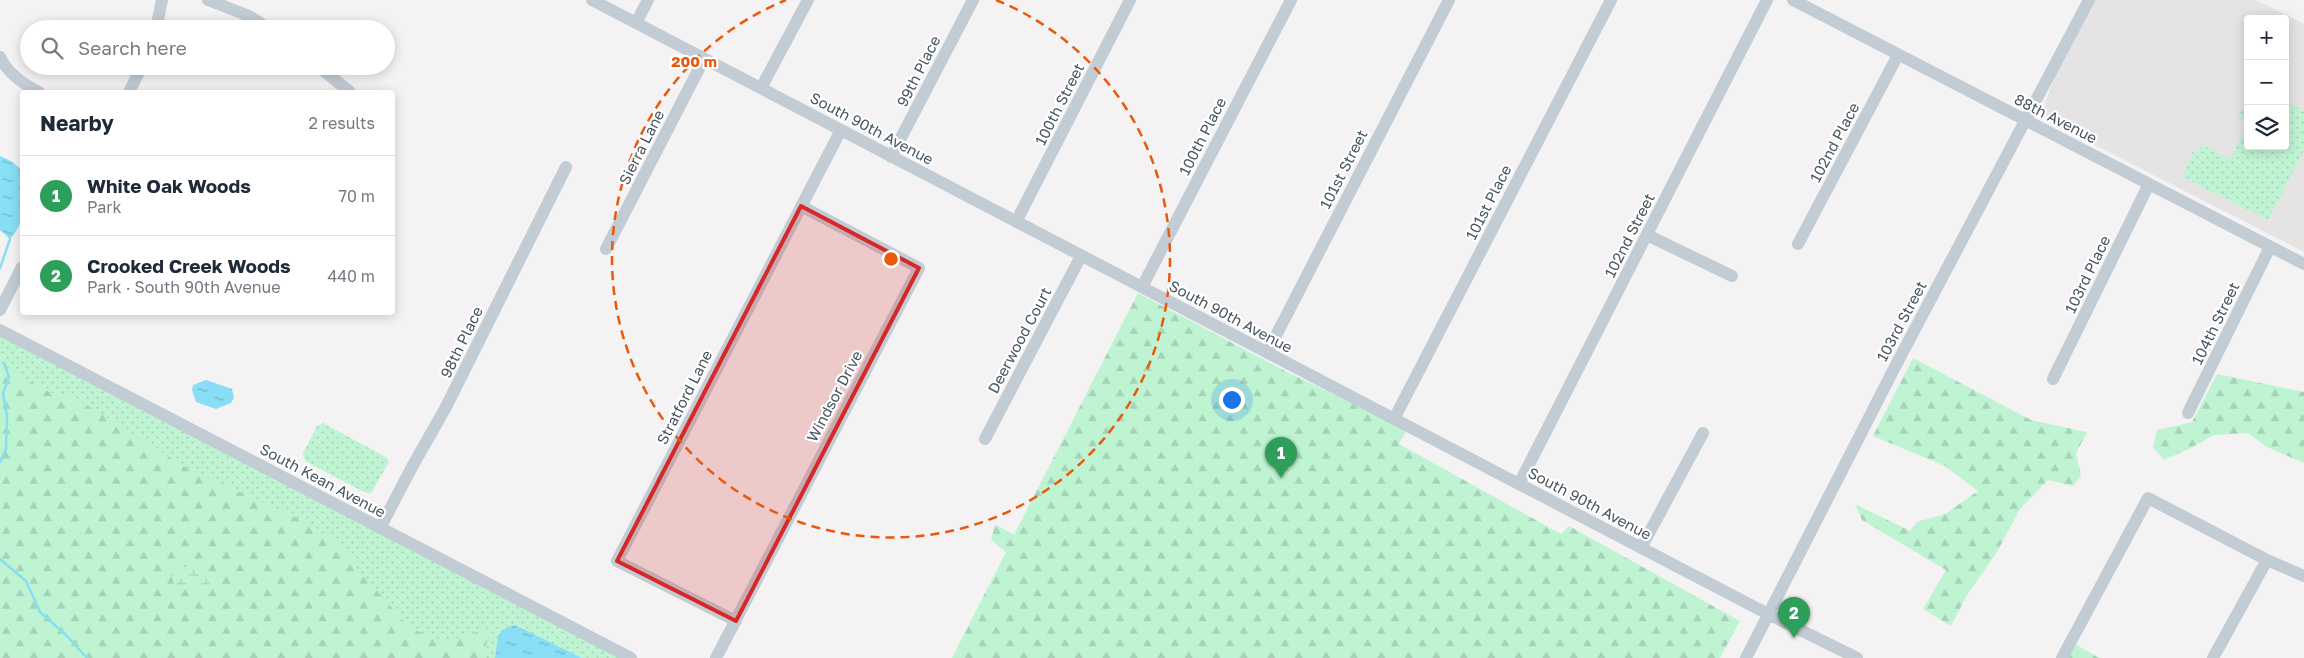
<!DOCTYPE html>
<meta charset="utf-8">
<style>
:root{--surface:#fff;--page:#f2f2f3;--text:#1f2937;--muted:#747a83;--line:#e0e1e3;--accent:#d93025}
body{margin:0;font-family:"Golos Text",sans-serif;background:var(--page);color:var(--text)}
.controls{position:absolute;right:15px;top:15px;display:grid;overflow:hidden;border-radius:5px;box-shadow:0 2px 12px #0003}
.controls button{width:45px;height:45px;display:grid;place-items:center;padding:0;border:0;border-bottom:1px solid var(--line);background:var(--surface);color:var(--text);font:25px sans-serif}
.you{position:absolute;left:1231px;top:399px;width:18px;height:18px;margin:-12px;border:4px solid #fff;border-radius:50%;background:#1a73e8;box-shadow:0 0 0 8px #1a73e833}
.badge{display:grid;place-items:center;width:32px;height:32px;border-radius:50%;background:var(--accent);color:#fff;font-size:16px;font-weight:700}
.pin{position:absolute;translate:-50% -41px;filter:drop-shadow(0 1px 2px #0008)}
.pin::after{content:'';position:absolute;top:26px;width:18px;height:15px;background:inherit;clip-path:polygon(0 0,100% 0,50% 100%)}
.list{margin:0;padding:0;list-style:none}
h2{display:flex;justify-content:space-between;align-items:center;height:65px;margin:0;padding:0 20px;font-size:21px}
h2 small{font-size:16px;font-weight:400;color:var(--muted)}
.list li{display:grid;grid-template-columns:32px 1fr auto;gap:15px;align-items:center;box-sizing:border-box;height:80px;padding:0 20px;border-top:1px solid var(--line)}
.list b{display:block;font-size:19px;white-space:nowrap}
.list p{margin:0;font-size:16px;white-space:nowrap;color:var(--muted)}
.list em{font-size:16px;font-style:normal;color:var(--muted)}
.icon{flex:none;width:28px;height:28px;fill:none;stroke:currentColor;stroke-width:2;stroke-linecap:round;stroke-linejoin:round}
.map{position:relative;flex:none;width:2304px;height:658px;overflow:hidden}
.search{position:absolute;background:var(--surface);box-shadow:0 2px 12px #0003;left:20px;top:20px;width:375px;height:55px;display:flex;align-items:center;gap:12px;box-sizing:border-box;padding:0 18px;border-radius:28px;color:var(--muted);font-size:19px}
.panel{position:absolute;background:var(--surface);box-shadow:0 2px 12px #0003;left:20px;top:90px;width:375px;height:225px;border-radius:5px}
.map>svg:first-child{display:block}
</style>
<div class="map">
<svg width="2304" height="658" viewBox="0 0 2304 658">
<defs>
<pattern id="green-dots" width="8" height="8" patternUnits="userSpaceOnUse" patternTransform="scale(1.25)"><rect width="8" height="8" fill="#bff4d3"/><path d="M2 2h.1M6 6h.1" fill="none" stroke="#a6d3b8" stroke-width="1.8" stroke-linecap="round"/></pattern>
<pattern id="forest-firs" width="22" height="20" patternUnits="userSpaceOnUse" patternTransform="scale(1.25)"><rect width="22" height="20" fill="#bff4d3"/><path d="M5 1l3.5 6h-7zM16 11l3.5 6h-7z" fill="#a6d3b8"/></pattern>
<pattern id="wetland-marsh" width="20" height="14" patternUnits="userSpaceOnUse" patternTransform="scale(1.25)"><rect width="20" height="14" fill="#bff4d3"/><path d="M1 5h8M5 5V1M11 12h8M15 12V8" fill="none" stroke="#a6d3b8"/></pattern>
<pattern id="water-ripples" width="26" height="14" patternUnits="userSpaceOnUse" patternTransform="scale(1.25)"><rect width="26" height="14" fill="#88def4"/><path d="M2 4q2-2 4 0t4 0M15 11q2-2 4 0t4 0" fill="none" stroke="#71b7c9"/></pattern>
</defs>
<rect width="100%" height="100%" fill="#f4f2f2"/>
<path fill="#e5e3e4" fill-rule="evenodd" d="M2095 0H2256L2304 24V252L2050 122 2044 109 2045 102 2056 74ZM2248 19H2285V146H2248Z"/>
<path fill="url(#green-dots)" d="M2248 97V122L2238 117Z
M2285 101 2304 111V150L2268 220 2183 177 2193 151 2197 153 2201 144 2230 159 2248 124V146H2285Z
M0 331 626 658H0Z
M323 423 386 457 389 462 371 493 364 492 305 461 303 453 317 426Z"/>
<path fill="url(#forest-firs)" d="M1138 293 1289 373 1407 429 1399 444 1561 534 1569 526 1740 621 1720 658H952L1006 552 991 540 995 524 1014 535Z
M1913 358 2031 420 2087 432 2076 453 2081 476 2073 486 2048 480 2020 509 1997 552 1967 595 1951 626 1923 609 1946 570 1862 520 1855 504 1910 531 1917 522 1945 514 1978 491 1945 466 1873 436Z
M0 365 49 392 77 399 187 468 310 524 355 556 356 567 409 627 444 643 492 627 484 651 485 658H0Z
M2217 374 2304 392V463L2267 447 2248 433 2214 435 2189 449 2164 460 2153 448 2157 430 2192 422Z
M2075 644 2099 658H2068Z"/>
<path fill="url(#wetland-marsh)" d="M190 564 193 567 210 571 212 579 210 584 202 586 199 584 180 589 174 585 171 572Z"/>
<path fill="url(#water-ripples)" d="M0 156 11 161 22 170C23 192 28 221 10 239L0 230Z
M206 380 232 389 234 398 231 403 216 409 196 402 192 390 193 385Z
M515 625 582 658H495L498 637 502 630Z"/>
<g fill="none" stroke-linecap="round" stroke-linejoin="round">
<path stroke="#88def4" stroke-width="2.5" d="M0 268 10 239
M0 462 6 449 7 416 3 394 9 377 4 363
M0 559 26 581 40 612 66 635 87 658"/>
<path stroke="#c2ccd4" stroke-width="12" d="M208 0 249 16 270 29
M592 0 1768 614 1857 658
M1793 0 2304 264
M636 23 648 0
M156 29 162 0
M0 57C8 74 23 84 39 92
M318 66 350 92
M761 88 808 0
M129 92 142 66
M891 157 973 0
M1016 222 1130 0
M1647 235 1732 276
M1798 244 1898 55
M606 249 704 59
M1142 287 1291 0
M0 310 22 267
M0 330 631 658
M1267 353 1449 0
M2053 379 2149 184
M2188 413 2270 247
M1394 419 1611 0
M985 439 1081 256
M1519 484 1767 0
M380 528 412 467 446 407 566 167
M1641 548 1703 433
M736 621 617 561 841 130
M716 658 919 268 801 206
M1746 658 1897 363 2089 0
M2062 658 2148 498 2267 560 2304 576
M2213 658 2267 560"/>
</g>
<path fill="#d62828" fill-opacity="0.2" stroke="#d62828" stroke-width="4" stroke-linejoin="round" d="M801 206 919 268 736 621 617 561Z"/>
<path fill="none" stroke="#e8590c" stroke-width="2.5" stroke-dasharray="9 6" d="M996 0A279 279 0 1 1 786 0"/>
<g text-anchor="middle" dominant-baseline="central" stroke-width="4.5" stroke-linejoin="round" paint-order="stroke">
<g font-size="15" fill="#485662" stroke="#fff">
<text transform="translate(918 71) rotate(-63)">99th Place</text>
<text transform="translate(1059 104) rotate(-63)">100th Street</text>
<text transform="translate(2056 118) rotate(27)">88th Avenue</text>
<text transform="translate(872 128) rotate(28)">South 90th Avenue</text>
<text transform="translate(1202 136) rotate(-63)">100th Place</text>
<text transform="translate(1834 142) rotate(-62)">102nd Place</text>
<text transform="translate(641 147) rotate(-63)">Sierra Lane</text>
<text transform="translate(1343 169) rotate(-63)">101st Street</text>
<text transform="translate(1488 202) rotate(-63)">101st Place</text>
<text transform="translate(1629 235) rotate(-63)">102nd Street</text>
<text transform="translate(2087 274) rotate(-64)">103rd Place</text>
<text transform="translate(1231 316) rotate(28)">South 90th Avenue</text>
<text transform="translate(1901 321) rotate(-62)">103rd Street</text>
<text transform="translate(2215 323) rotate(-64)">104th Street</text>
<text transform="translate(1019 340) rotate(-62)">Deerwood Court</text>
<text transform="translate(461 342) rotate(-64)">98th Place</text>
<text transform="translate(834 396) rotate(-62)">Windsor Drive</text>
<text transform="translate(684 397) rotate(-63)">Stratford Lane</text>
<text transform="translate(323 480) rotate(28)">South Kean Avenue</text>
<text transform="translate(1590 503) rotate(28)">South 90th Avenue</text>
</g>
</g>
<circle cx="891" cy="259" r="8" fill="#e8590c" stroke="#fff" stroke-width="2.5"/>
<g font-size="15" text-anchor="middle" font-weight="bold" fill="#e8590c" stroke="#fff" stroke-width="4.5" stroke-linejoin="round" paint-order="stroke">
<text x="694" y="67">200 m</text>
</g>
</svg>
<div class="controls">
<button>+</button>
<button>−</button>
<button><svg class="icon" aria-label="layers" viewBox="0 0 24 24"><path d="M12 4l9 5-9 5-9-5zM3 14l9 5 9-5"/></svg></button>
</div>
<div class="you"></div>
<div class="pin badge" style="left:1281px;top:478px;background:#2e9e5b">1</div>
<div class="pin badge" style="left:1794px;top:638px;background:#2e9e5b">2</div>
<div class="search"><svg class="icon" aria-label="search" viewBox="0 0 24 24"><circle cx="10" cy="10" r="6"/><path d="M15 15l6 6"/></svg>Search here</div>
<section class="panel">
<h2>Nearby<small>2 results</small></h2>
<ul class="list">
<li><span class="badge" style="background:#2e9e5b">1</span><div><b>White Oak Woods</b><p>Park</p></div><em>70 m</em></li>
<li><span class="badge" style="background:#2e9e5b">2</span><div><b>Crooked Creek Woods</b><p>Park · South 90th Avenue</p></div><em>440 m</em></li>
</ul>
</section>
</div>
